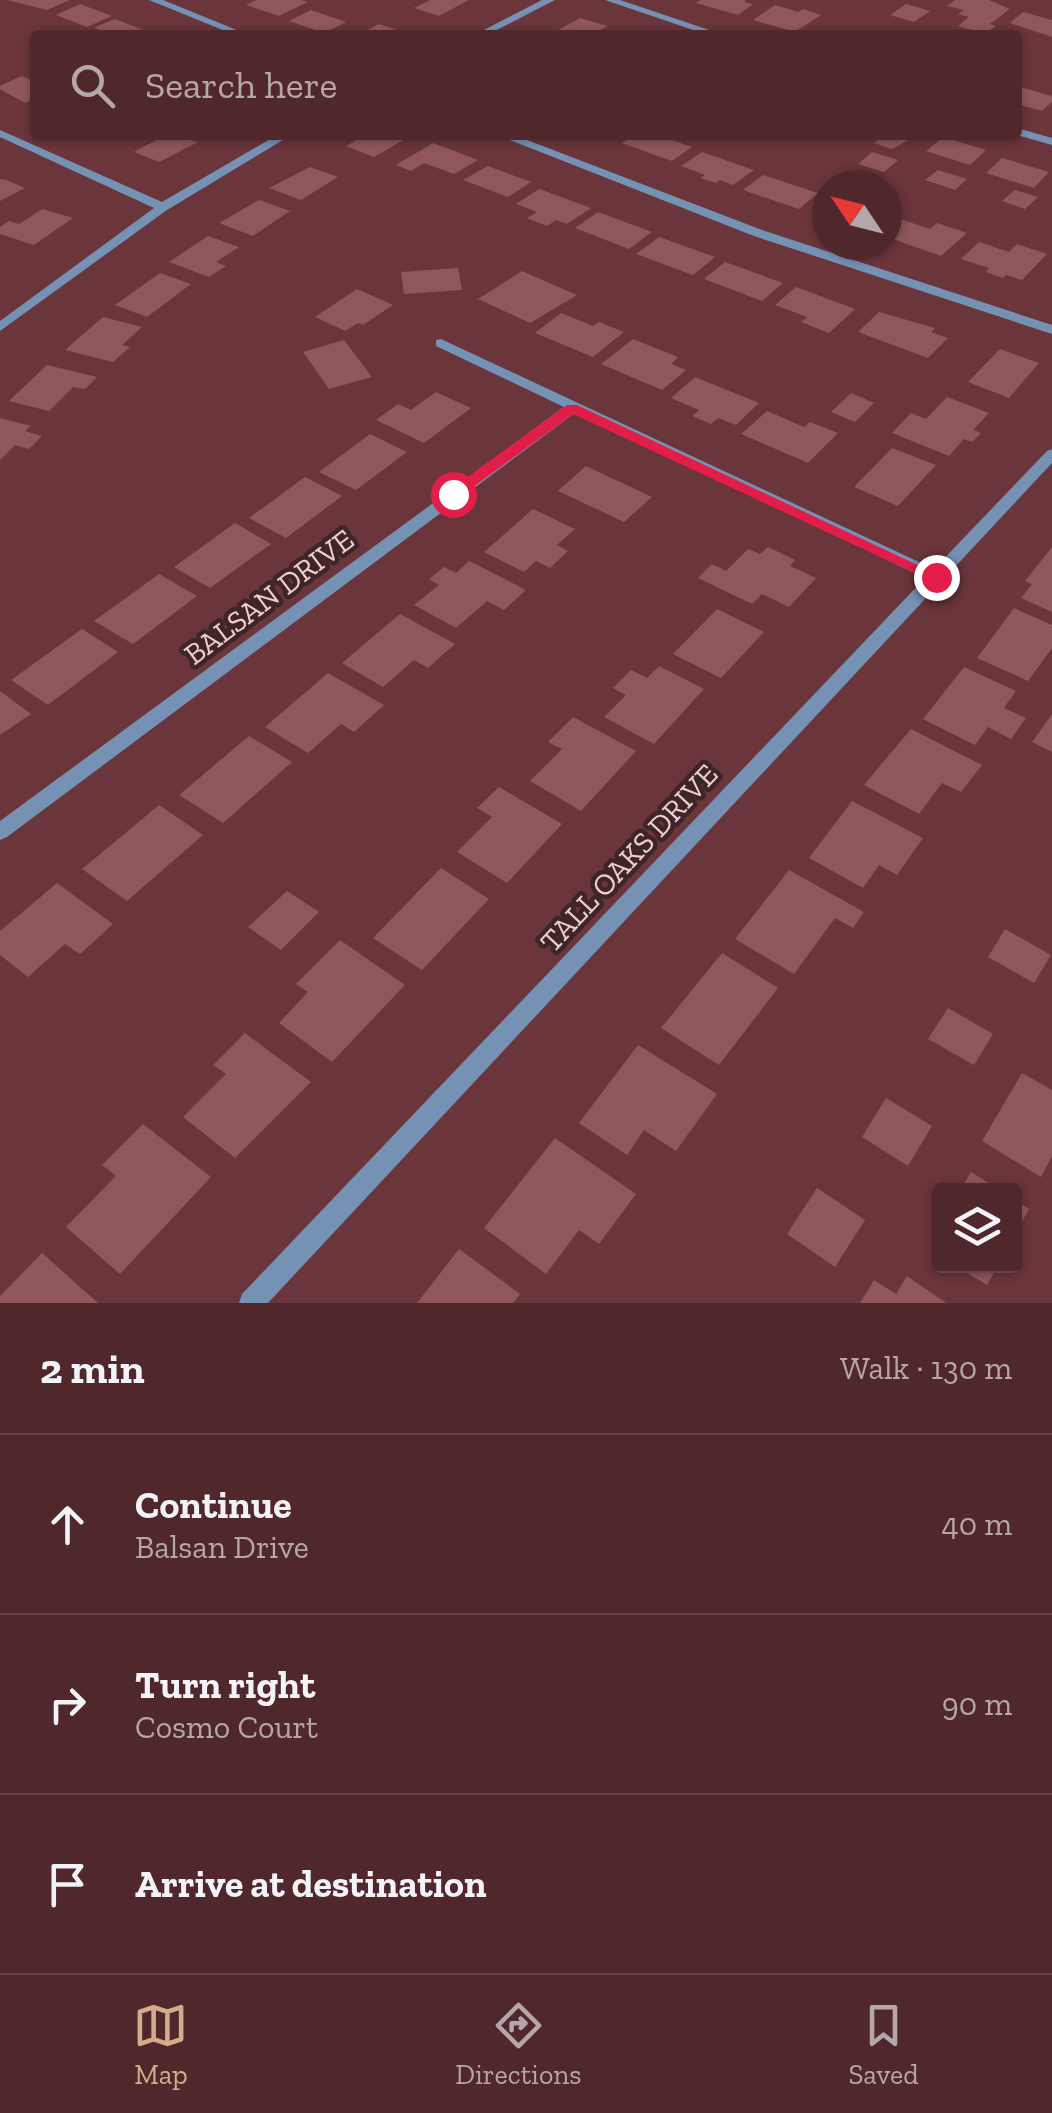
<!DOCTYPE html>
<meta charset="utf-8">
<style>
:root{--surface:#50282c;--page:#5a3438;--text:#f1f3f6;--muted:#b4a6a9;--line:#674448;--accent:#d6ab8b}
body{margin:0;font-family:"Zilla Slab",serif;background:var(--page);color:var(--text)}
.controls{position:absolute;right:30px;bottom:30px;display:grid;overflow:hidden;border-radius:10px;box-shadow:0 2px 8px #0004}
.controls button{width:90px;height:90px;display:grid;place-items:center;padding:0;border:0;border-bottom:2px solid var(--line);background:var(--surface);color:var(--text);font:50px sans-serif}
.compass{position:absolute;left:812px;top:170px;width:90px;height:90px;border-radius:50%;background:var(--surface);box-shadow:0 2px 8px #0004;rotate:305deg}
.stop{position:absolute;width:30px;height:30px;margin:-22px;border:8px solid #e11d48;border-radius:50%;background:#fff}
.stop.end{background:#e11d48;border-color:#fff;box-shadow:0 2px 10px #0008}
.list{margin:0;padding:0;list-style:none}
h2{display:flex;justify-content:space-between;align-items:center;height:130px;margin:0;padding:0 40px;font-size:42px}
h2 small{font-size:32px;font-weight:400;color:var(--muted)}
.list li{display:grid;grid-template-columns:65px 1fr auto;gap:30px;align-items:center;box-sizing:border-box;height:180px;padding:0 40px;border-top:2px solid var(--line)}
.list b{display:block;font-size:38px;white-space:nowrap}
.list p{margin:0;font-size:32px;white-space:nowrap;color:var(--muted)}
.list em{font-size:32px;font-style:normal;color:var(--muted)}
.icon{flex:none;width:55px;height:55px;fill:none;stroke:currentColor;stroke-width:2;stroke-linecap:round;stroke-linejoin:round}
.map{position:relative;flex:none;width:1052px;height:1303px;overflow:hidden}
.search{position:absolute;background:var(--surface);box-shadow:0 2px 8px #0004;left:30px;right:30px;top:30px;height:110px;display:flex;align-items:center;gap:25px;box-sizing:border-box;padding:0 35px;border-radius:10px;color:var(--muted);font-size:38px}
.sheet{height:670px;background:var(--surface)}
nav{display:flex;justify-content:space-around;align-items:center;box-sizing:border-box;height:140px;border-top:2px solid var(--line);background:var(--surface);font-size:28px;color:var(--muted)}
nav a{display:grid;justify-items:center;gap:5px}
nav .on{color:var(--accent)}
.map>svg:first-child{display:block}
</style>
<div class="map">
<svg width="1052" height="1303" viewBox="0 0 1052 1303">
<rect width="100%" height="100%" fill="#6a353b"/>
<path fill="#8f575c" d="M7 0H70L47 10Z
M256 0H301L308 2 279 16 246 5Z
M430 0H469L439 16 414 8Z
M700 0H746L744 2 753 4 738 15 696 3Z
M955 0H989L1010 9 990 24 996 26 985 34 958 26 969 17 958 14 964 10 947 6Z
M80 4 112 16 87 27 56 15Z
M906 4 930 11 914 22 890 15Z
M775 5 798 12 803 9 821 15 795 32 753 20Z
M311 10 346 22 324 33 289 21Z
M1023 12 1052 20V37L1010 23Z
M580 18 607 26 592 35H549Z
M115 19 156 35H89L100 30 94 28Z
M379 24 403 32 357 35Z
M22 76 35 82V98L25 103 0 89V86Z
M1017 86 1052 96V102L1042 111 1017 104Z
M166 135 198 142 159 162 134 152Z
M366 135H412L374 157 346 146Z
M635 135H657L692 147 672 161 622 143Z
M885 135H918L892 149 874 143Z
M943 137 986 150 970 165 926 151Z
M433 143 478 160 454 174 424 163 411 171 396 165Z
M702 152 754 170 733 185 720 180 716 183 700 178 705 175 681 166Z
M872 152 898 160 884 172 858 164Z
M1002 158 1049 172 1034 188 986 173Z
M488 166 531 182 508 197 463 180Z
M310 167 338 177 301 200 269 188Z
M938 170 967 179 955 190 925 180Z
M763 175 818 193 799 209 743 190Z
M0 179 7 180 25 188 0 201Z
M539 189 591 208 567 224 556 220 547 226 527 218 537 212 516 204Z
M1015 190 1038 197 1025 209 1002 201Z
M259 200 290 211 253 236 219 223Z
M42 209 73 218 34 245 0 234V227L9 221 19 224Z
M598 212 652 232 629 249 575 228Z
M900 219 930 229 937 223 967 233 941 256 887 237V230Z
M208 236 239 247 216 262 226 266 209 277 169 262Z
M659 237 715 257 693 275 636 254Z
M979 242 1009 252 1017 244 1047 254 1022 280 1006 275 1003 278 986 272 989 268 961 259Z
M725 262 783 283 762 301 704 279Z
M458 268 462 290 404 294 401 272Z
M522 271 577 295 530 323 478 299Z
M160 273 191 284 147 317 115 305Z
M796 287 855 309 829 333 801 322 807 317 775 305Z
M357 289 393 305 363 325 358 323 345 331 315 317Z
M879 312 935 328 931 332 948 338 928 358 858 332Z
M561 313 593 326 599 322 624 332 593 357 535 333Z
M103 317 142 327 122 345 130 347 113 362 65 350Z
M633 339 678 357 671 364 686 370 662 390 601 364Z
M344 340 372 377 329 389 303 352Z
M1000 349 1039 363 1009 398 968 382Z
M47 365 97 377 85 389 73 387 49 411 9 401Z
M695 377 759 403 736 425 718 418 711 424 692 416 699 410 671 398Z
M436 392 471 408 424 443 376 420 398 404 411 410Z
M851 393 874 403 855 422 831 412Z
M947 397 989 413 973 430 981 433 972 442 964 439 949 456 892 433 911 413 926 419Z
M767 411 804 427 810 422 838 433 808 463 741 434Z
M0 418 31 426 25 431 42 436 29 449 15 445 0 460Z
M370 434 407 452 356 490 319 472Z
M892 448 936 465 898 506 854 487Z
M586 466 652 497 624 522 558 491Z
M305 477 342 496 286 538 249 518Z
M533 509 575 529 557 545 568 551 550 568 536 561 524 572 484 552Z
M235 523 271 544 210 588 174 567Z
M768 547 795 560 790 566 816 578 789 607 762 594 752 604 698 578 712 564 726 571 748 549 760 554Z
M1052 547V612L1021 598 1032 584 1025 581Z
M469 561 526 590 504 610 487 601 456 628 414 605 439 585 429 579 444 567 456 573Z
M159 574 197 596 133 644 94 621Z
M1014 608 1052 625V648L1028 681 977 658Z
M717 609 764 632 721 678 673 654Z
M400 614 455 644 428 668 414 660 383 687 342 663Z
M82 629 118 652 48 705 11 680Z
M659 666 704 689 654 744 604 717 626 695 613 688 631 670 647 678Z
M964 667 1016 691 1004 708 1026 718 1011 739 988 727 975 745 923 719Z
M328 673 384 705 354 732 341 724 308 753 265 727Z
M0 691 31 714 0 735Z
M1052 714V752L1032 742Z
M573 717 636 751 581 811 530 781 562 749 548 742Z
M911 729 982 765 961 792 942 783 919 814 864 785Z
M249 736 292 762 223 823 179 795Z
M499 787 562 824 507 883 457 852 492 817 477 808Z
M852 801 923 838 897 875 879 865 863 888 809 858Z
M159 805 203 835 127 901 82 869Z
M441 868 489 899 422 970 373 938Z
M789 870 864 912 853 928 835 918 794 974 735 939Z
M57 883 113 924 80 954 65 944 28 977 0 955V931Z
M287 891 319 912 281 950 248 927Z
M1005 929 1051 955 1034 983 988 957Z
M340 940 405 985 332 1062 279 1023 308 992 296 984Z
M722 953 778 988 719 1065 661 1028Z
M948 1008 993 1034 974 1065 928 1039Z
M245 1033 311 1082 235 1158 183 1117 226 1074 213 1065Z
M638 1045 717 1094 676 1151 644 1130 627 1155 579 1123Z
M1022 1073 1052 1090V1156L1041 1177 982 1141Z
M886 1098 932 1126 908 1166 862 1137Z
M143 1124 211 1177 120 1274 66 1227 116 1176 102 1165Z
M555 1138 636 1194 599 1244 579 1230 546 1274 484 1228Z
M971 1172 1000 1190H960Z
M817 1188 865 1220 835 1267 787 1234Z
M1014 1199 1029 1209 1014 1236Z
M459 1249 520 1294 513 1303H417Z
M42 1253 98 1303H0V1296Z
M956 1266H998L987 1285Z
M907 1276 946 1303H860L874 1280 896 1294Z"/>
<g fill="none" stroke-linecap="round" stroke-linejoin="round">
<path fill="#7592b5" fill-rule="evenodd" d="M149 0H163L249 35H235Z
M542 0H555L487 35H474Z
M605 0H620L724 35H708Z
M1017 128 1052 138V145L1017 135Z
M0 130 162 202 277 135H291L167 210 0 331V321L154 208 0 137Z
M497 135H514L762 230 1052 325V334L754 236Z
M441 339 934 569 1047 451 1052 449V463L268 1303H239L242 1294 925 578 576 412 7 837 0 840V821L564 407 436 346V340Z"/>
</g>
<path fill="#e11d48" d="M567 405H577L943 577 930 580 573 414 458 498H448V491Z"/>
<g text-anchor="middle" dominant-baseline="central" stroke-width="9" stroke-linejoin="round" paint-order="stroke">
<g font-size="30" fill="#f0ced0" stroke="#3e2628">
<text transform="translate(269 597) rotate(-37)">BALSAN DRIVE</text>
<text transform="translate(629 858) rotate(-47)">TALL OAKS DRIVE</text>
</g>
</g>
</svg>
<div class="controls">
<button><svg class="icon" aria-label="layers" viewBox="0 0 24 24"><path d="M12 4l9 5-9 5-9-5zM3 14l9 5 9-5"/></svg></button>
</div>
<svg class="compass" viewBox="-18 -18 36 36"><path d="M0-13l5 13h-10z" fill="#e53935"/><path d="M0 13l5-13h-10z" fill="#b4a6a9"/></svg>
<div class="stop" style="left:453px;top:494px"></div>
<div class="stop end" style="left:936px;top:577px"></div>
<div class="search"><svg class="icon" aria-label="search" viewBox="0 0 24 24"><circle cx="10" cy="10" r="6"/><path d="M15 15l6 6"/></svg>Search here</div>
</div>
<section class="sheet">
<h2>2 min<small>Walk · 130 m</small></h2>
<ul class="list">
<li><svg class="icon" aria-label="ahead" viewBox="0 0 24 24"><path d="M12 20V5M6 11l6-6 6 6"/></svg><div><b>Continue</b><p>Balsan Drive</p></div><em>40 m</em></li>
<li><svg class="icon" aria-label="right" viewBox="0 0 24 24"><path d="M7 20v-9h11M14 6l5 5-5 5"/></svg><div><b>Turn right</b><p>Cosmo Court</p></div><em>90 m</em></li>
<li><svg class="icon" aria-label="arrive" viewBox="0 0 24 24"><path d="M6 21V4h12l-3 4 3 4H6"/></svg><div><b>Arrive at destination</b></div></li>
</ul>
</section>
<nav>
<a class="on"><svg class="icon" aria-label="map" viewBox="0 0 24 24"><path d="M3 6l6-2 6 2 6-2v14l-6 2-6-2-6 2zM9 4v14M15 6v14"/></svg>Map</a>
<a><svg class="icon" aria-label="directions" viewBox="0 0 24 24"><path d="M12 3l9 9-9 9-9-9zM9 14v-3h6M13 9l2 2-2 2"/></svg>Directions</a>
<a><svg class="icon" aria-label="saved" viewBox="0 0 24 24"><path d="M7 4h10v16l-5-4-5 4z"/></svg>Saved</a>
</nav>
